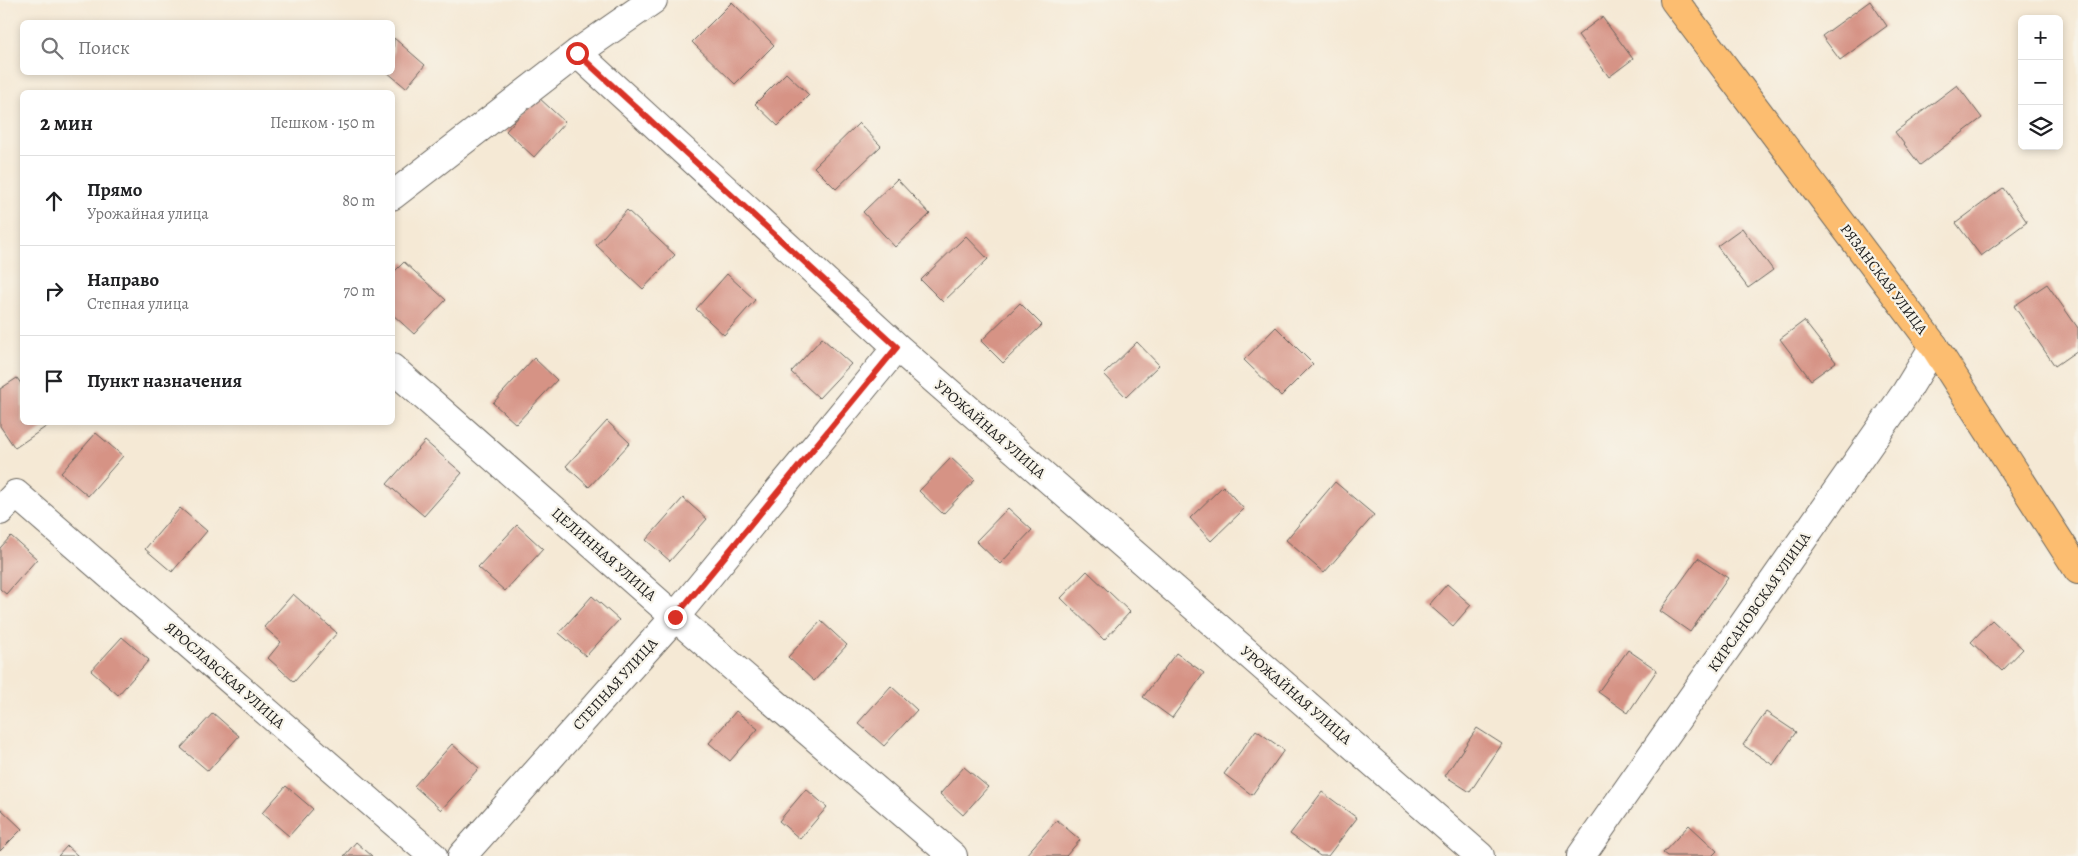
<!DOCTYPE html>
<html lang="ru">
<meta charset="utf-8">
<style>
:root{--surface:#fff;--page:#f2f2f2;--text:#202124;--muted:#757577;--line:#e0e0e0}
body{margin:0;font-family:Alegreya,serif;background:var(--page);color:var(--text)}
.controls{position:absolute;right:15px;top:15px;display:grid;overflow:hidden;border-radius:8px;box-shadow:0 2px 8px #0003}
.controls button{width:45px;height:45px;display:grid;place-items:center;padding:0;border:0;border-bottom:1px solid var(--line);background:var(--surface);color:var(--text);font:25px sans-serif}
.stop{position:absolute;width:15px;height:15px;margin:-11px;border:4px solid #d93025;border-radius:50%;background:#fff}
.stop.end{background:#d93025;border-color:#fff;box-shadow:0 1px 5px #0008}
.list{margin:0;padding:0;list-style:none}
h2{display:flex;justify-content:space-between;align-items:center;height:65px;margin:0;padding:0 20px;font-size:21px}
h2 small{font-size:16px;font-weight:400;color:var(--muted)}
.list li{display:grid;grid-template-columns:32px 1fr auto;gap:15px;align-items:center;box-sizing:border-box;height:90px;padding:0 20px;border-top:1px solid var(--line)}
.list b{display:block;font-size:19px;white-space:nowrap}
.list p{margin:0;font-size:16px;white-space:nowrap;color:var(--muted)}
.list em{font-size:16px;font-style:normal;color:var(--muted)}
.icon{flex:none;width:28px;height:28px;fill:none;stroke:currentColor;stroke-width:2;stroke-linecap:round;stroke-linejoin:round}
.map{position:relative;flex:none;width:2078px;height:856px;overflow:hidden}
.search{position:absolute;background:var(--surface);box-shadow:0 2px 8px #0003;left:20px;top:20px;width:375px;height:55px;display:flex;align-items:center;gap:12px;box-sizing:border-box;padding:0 18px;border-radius:8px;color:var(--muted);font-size:19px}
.panel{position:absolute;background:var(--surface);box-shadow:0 2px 8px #0003;left:20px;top:90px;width:375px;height:335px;border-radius:8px}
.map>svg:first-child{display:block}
</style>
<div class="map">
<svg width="2078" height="856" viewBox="0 0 2078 856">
<rect width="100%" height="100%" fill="#f7f3e8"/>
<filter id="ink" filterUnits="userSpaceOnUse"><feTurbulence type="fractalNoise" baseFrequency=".02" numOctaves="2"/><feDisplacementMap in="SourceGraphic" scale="10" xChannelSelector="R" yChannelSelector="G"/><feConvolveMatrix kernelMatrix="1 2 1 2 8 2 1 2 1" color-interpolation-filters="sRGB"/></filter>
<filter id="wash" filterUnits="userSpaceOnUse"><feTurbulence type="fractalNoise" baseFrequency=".0096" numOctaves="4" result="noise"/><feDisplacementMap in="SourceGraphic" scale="20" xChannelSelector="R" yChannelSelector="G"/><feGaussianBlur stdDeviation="1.12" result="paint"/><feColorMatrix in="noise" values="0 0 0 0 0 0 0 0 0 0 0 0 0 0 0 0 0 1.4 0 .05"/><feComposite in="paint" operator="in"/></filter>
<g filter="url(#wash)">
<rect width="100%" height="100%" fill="#f5e9d5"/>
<g id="blocks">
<path fill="#d69385" d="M1870 1 1887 26 1840 60 1822 36Z
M732 2 774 45 735 84 692 42Z
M1602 17 1633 59 1609 77 1578 35Z
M394 38 425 65 406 88 387 72H392Z
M786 73 809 95 778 126 755 104Z
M1957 85 1982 118 1920 165 1895 132Z
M537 96 565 122 534 157 506 131Z
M859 123 881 146 836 189 814 167Z
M897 179 930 214 895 247 863 212Z
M2003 188 2027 222 1981 256 1956 223Z
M627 210 675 255 643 289 596 245Z
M1742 228 1773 270 1748 288 1717 246Z
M966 236 988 259 943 302 921 280Z
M404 262 446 300 414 334 392 314V274Z
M727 274 755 300 724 335 696 309Z
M2047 284 2078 328V350L2055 366 2014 306Z
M1020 303 1042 325 1003 363 981 341Z
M1804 321 1836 362 1811 380 1780 339Z
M1276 327 1313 364 1281 396 1244 360Z
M822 338 851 364 819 398 791 372Z
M1137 342 1159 365 1126 397 1104 374Z
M534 358 557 380 516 424 493 403Z
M17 378 22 385V422H48L50 424 15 448 0 426V389Z
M607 421 630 443 589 487 566 466Z
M96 433 123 456 88 496 61 473Z
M425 441 462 473 424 516 387 484Z
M951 458 975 480 943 514 919 491Z
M1335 482 1374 515 1324 573 1286 540Z
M1223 486 1244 509 1211 541 1190 518Z
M683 498 707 519 670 561 646 540Z
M180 508 207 531 172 572 145 549Z
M1008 508 1032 530 1000 564 976 541Z
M517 525 543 549 505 591 478 567Z
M11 536 37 559 6 594 0 589V548Z
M1698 558 1728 578 1690 632 1660 611Z
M1087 571 1130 612 1104 640 1061 598Z
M1447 584 1471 605 1453 626 1429 605Z
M293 594 337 633 294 682 268 658 281 642 264 627Z
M592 596 619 620 586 656 559 633Z
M1992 620 2023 649 2002 671 1971 642Z
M821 621 847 645 814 681 788 657Z
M122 637 149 660 118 695 91 671Z
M1628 650 1657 670 1628 713 1598 692Z
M1176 653 1204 673 1172 718 1143 697Z
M891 686 917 710 884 746 858 723Z
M736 711 758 729 730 761 709 743Z
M1766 712 1796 732 1773 765 1743 745Z
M213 713 239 736 208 771 181 748Z
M1477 728 1502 744 1470 792 1445 776Z
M1256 730 1284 750 1252 795 1224 774Z
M452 744 479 768 441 810 414 786Z
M964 767 988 787 963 815 940 794Z
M286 786 313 809 289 836 262 813Z
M806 789 827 807 800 839 779 821Z
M1322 792 1357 818 1328 856H1320L1290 834Z
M0 808 22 829 0 851Z
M1057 820 1080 840 1066 856H1025Z
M1689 825 1717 851 1712 856H1667L1663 853Z
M356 842 372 856H344Z
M67 846 78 856H58Z"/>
</g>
</g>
<g filter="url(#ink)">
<use href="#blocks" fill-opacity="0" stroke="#68645d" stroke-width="1"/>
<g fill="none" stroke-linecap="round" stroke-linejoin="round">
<g stroke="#68645d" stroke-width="30">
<path id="minor" d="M577 53 897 347 1480 856
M392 196 577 53 653 0
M392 368 675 617 953 856
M0 511 16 494 433 856
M462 856 675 617 897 347
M1581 856 1906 392 1934 346"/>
</g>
<g stroke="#68645d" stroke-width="30">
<path id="major" d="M1674 0 1934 346 2078 570"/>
</g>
<use href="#minor" stroke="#fff" stroke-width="28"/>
<use href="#major" stroke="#fcbd6f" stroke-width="28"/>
</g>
</g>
<g fill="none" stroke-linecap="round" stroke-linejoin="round" filter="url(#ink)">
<path stroke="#d93025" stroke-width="6" d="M577 53 897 347 675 617"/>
</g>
<g text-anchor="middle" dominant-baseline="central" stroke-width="4.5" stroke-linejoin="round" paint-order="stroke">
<g font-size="15" fill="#1c1c1c" stroke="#f7f3e8">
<text transform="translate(1884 279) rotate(53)">РЯЗАНСКАЯ УЛИЦА</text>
<text transform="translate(990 429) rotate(41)">УРОЖАЙНАЯ УЛИЦА</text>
<text transform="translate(604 554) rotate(41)">ЦЕЛИННАЯ УЛИЦА</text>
<text transform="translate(1759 602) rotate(-55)">КИРСАНОВСКАЯ УЛИЦА</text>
<text transform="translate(225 675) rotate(41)">ЯРОСЛАВСКАЯ УЛИЦА</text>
<text transform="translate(615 684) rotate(-48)">СТЕПНАЯ УЛИЦА</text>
<text transform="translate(1296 695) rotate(41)">УРОЖАЙНАЯ УЛИЦА</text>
</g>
</g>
</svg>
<div class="controls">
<button>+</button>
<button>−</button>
<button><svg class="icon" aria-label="layers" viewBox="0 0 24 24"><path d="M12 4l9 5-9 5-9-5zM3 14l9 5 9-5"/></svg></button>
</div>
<div class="stop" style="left:577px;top:53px"></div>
<div class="stop end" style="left:675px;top:617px"></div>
<div class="search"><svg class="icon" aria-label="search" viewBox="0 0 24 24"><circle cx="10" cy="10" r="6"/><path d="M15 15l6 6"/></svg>Поиск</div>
<section class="panel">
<h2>2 мин<small>Пешком · 150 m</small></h2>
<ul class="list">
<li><svg class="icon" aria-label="ahead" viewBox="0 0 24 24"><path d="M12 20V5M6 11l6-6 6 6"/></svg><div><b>Прямо</b><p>Урожайная улица</p></div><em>80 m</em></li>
<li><svg class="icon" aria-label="right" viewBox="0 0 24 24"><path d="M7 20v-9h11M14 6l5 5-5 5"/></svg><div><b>Направо</b><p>Степная улица</p></div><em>70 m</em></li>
<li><svg class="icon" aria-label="arrive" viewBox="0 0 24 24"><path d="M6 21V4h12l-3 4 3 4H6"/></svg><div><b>Пункт назначения</b></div></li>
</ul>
</section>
</div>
